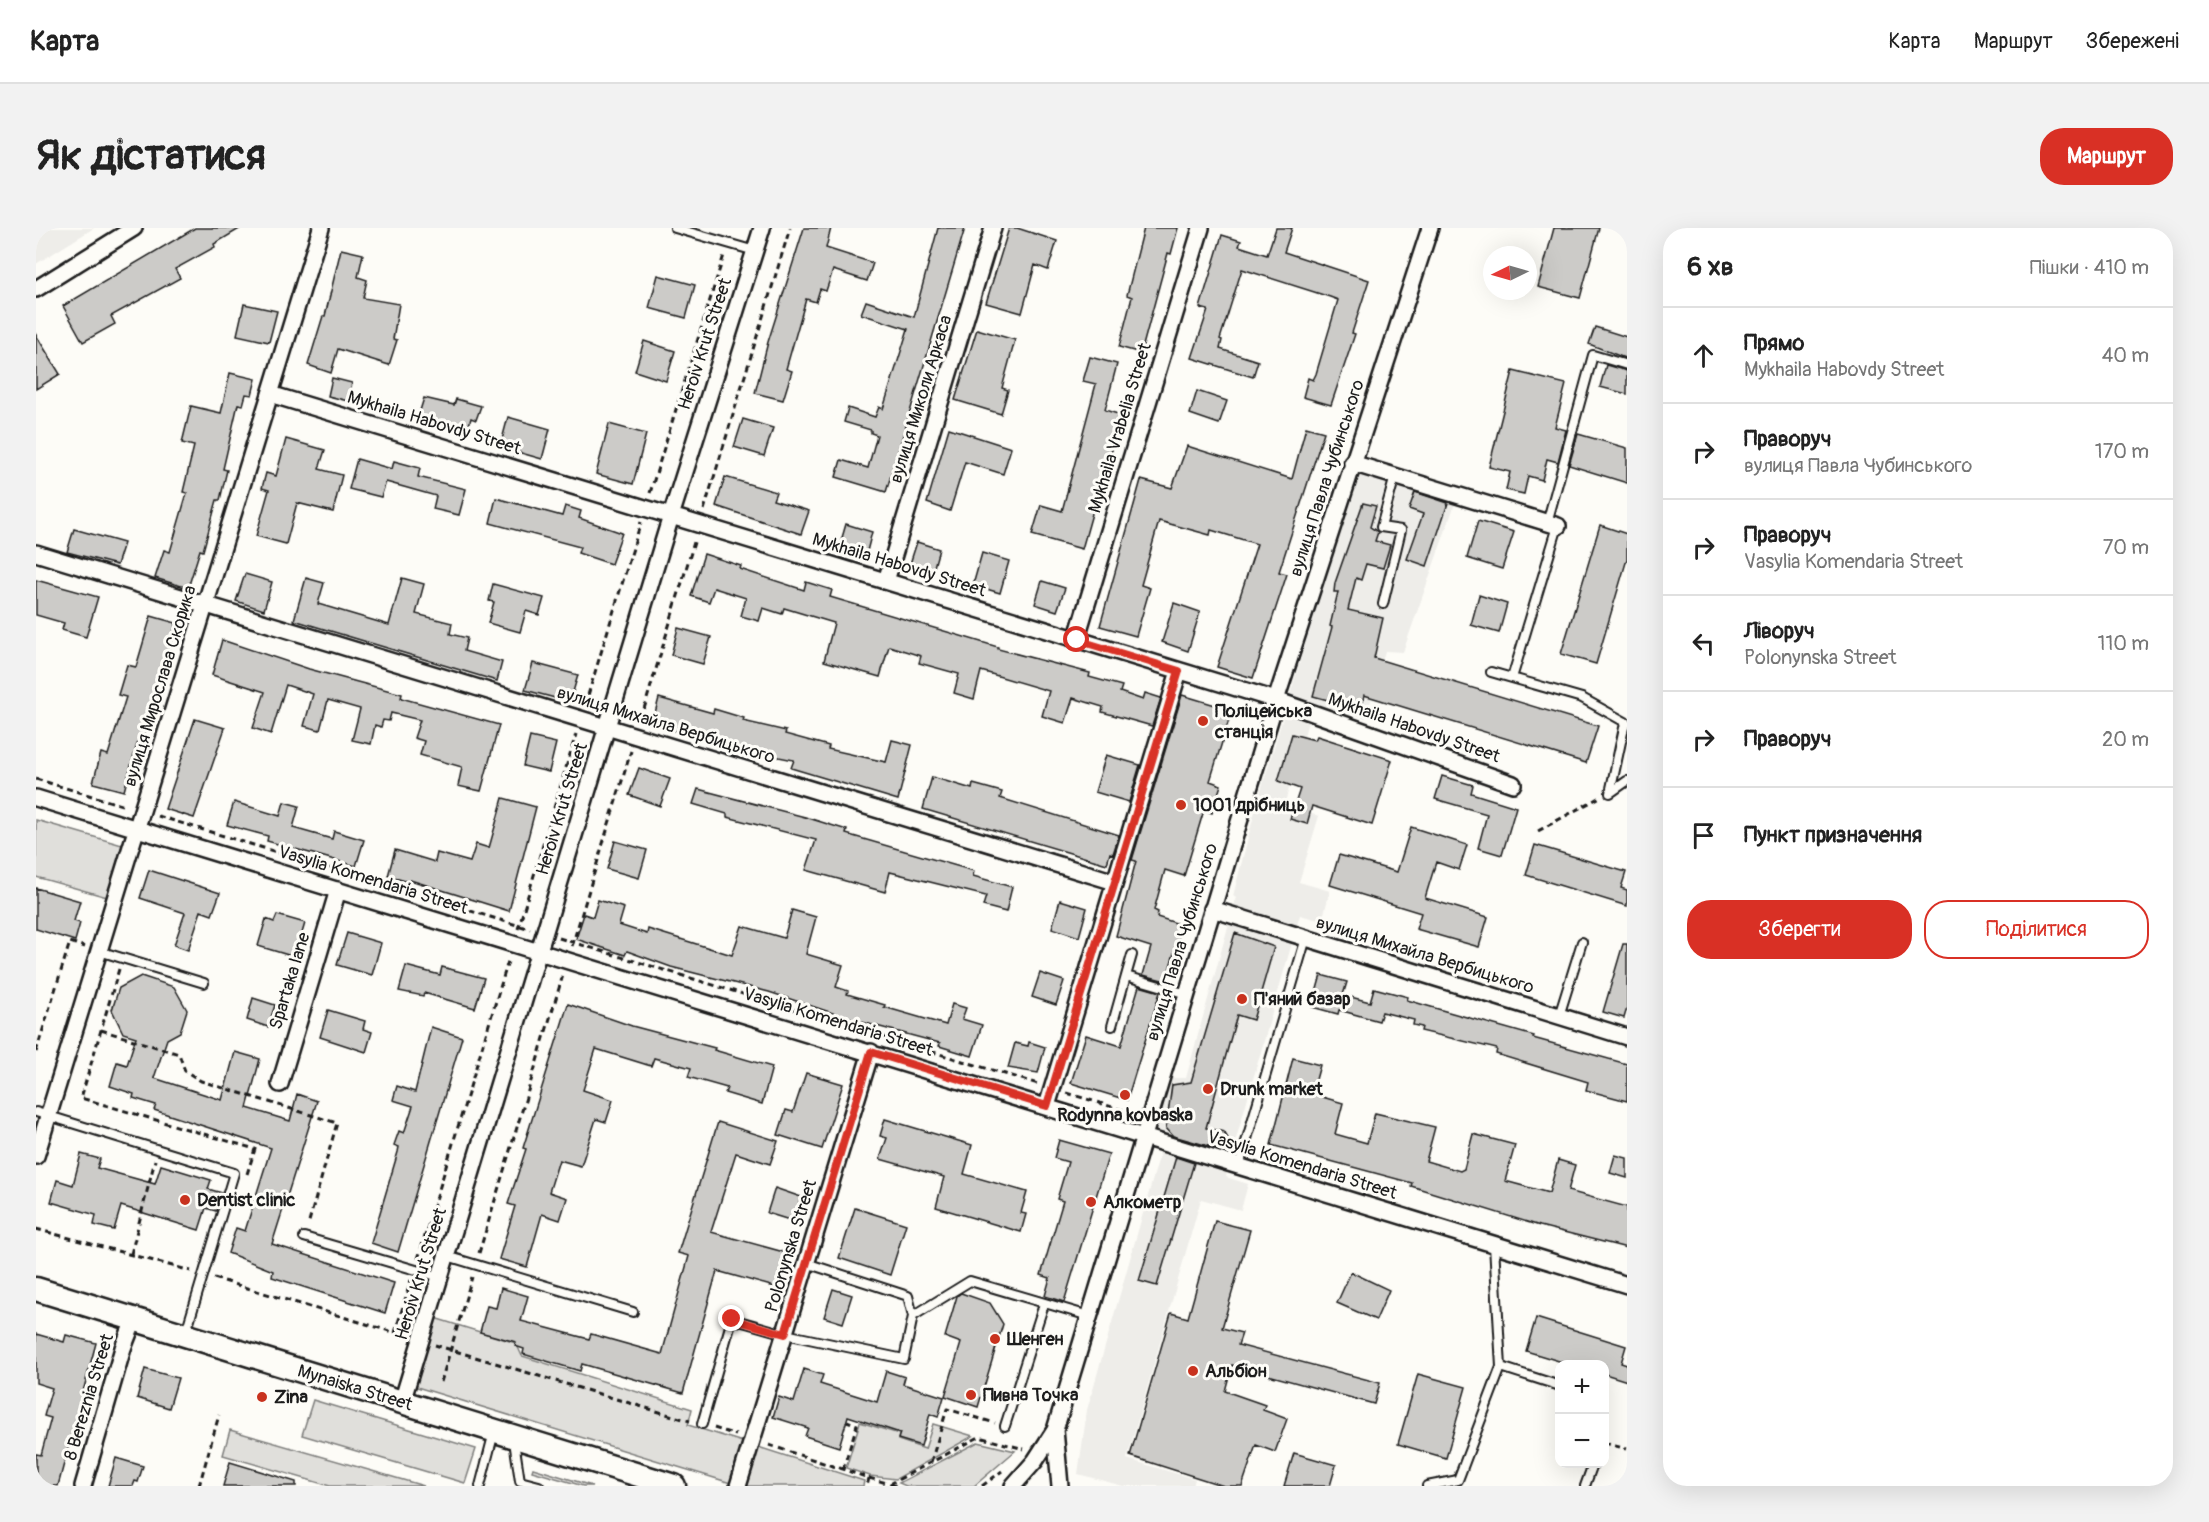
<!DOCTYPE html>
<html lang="uk">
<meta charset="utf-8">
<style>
:root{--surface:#fff;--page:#f2f2f2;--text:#222;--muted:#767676;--line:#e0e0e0;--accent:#d93025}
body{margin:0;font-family:Pangolin,sans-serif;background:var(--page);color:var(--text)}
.controls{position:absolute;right:18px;bottom:18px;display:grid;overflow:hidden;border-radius:12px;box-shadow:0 6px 24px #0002}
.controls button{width:54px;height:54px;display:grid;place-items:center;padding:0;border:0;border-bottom:2px solid var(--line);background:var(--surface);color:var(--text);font:30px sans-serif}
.compass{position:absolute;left:1447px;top:18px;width:54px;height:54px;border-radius:50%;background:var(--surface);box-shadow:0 6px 24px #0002;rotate:265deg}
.stop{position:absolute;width:18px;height:18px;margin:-14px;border:4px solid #d93025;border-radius:50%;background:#fff}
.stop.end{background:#d93025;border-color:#fff;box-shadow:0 2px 6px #0008}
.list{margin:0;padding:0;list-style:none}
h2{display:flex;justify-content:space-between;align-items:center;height:78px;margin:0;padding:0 24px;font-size:26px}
h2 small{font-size:20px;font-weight:400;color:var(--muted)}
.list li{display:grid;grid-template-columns:39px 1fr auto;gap:18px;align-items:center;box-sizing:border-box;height:96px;padding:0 24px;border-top:2px solid var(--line)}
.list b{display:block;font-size:22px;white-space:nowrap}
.list p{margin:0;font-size:20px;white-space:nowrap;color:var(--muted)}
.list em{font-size:20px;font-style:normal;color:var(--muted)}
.actions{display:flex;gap:12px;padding:18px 24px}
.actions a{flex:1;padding:14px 0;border:2px solid var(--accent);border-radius:24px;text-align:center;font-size:21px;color:var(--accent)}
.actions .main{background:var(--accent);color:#fff}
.icon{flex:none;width:33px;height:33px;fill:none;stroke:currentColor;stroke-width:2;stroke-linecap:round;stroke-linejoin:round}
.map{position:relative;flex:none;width:1591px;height:1258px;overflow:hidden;border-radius:24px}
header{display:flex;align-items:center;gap:36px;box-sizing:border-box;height:84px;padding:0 30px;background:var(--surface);border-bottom:2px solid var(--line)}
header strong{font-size:28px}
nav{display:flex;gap:33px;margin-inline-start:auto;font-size:21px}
.intro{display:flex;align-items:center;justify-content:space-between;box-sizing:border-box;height:144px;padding:0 36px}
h1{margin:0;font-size:42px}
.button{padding:15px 27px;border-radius:24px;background:var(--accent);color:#fff;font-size:21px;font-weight:700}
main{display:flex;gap:36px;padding:0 36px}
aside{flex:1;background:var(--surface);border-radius:24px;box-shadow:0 6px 24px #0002}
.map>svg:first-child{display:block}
</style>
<header>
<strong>Карта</strong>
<nav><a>Карта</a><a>Маршрут</a><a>Збережені</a></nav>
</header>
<div class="intro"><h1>Як дістатися</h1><a class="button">Маршрут</a></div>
<main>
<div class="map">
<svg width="1591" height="1258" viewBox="0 0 1591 1258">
<rect width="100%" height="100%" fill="#fdfcf7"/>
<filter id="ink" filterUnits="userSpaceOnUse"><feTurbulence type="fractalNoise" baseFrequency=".0167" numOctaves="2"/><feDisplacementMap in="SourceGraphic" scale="12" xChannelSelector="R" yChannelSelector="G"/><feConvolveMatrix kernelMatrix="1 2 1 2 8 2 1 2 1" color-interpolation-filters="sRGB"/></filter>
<g filter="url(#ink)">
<path fill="#eeede9" d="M0 0H58L0 36Z
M1322 242 1421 270 1367 424 1349 423 1330 490 1277 476 1248 578 1283 588 1263 654 1294 663 1286 693 1264 687 1200 911 1190 949 1212 956 1205 982 1165 971 1091 1231 1159 1251 1157 1258H1087L1042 1246 1051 1182 1123 929 1120 902 1131 850H1150L1200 670 1197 668 1221 575Z"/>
<path fill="#e0dfdb" stroke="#7e7e7c" stroke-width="1.5" d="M0 592 86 617 71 669 0 649Z
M392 1088 480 1115 486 1128 656 1181 652 1197 710 1215 698 1256 371 1156Z
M277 1172 440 1221 429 1255 266 1207Z
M824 1194 863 1206 862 1212 889 1221 897 1196 937 1208 860 1251 834 1248 810 1240Z
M194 1202 388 1258H294L187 1227Z
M942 1214 979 1223 938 1258H870L863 1255Z
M719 1218 828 1253 827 1258H706Z
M497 1240 556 1258H547L496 1243Z"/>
<path fill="#cccbc8" stroke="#1c1c1c" stroke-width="1.5" d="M159 0H205L178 16 179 19 139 41 144 50 75 88 79 96 47 114 27 78Z
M768 0H795L790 20 837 35 831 53 797 42 790 63 784 61 780 74 770 71 750 141 756 143 747 172 719 165 732 114Z
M902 0H929L850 264 800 249 805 232 832 240 841 207 835 205V202L808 194 812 180 839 189 843 179 847 181 872 101 825 86 830 73 878 89Z
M973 0H981L1021 13 1012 42 999 37 986 85 950 75Z
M1108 0H1142L1135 26 1132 25 1105 125 1083 119 1096 69 1091 67Z
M1240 0H1256L1248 24 1333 52 1316 105 1319 106 1295 177 1267 169 1272 150 1277 152 1280 146 1302 72 1294 69 1206 41 1184 111 1186 112 1184 121 1222 133 1217 149 1156 130 1172 82 1164 80 1186 7 1205 13 1203 18 1231 27Z
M1518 0H1563L1544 70 1502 59Z
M305 21 327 26 322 49 331 52 327 70 363 76 357 111 361 112 353 137 302 121 295 145 272 137 287 88H289Z
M622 47 659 57 650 90 613 80Z
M208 76 241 83 233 114 201 107Z
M1559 99 1591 109V131L1553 116Z
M941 101 979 112 966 160 972 162 965 186 919 172Z
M0 107 24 146 0 161Z
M608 113 639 123 630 153 599 143Z
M1054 129 1081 136 1069 182 1085 187 1064 269 1061 268 1046 321 996 307 1005 277 1026 283 1060 156 1047 153Z
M1570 137 1591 143V166L1564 159Z
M1477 143 1530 156 1519 199 1530 202 1522 234 1511 231 1506 252 1492 248 1488 266 1470 262 1474 244 1453 239Z
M194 145 220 151 216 167 210 166 207 177 202 176 187 241 191 242 184 272H181L167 323 164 322 152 360 119 350 128 322 134 324 151 265 147 264 158 218 146 215 155 178 185 185Z
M296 150 316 155 312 173 292 168Z
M1161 163 1191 173 1183 196 1154 186Z
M388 170 418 177 420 171 445 178 440 192 435 190 431 204 382 189Z
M472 189 514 201 506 231 464 219Z
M707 191 737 200 728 228 698 219Z
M573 196 610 206 597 256 560 246Z
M1270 199 1288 204 1243 344 1251 346 1217 450 1181 439 1221 316 1175 302 1174 307 1123 293 1105 357 1114 360 1100 408 1064 398 1105 252 1136 260 1151 218 1256 251Z
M913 200 975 220 967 246 929 234 914 283 891 275Z
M1542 206 1591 220V255L1533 237Z
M250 211 289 222 283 241 306 247 297 284 261 275 250 316 220 308 233 262 226 260 230 245 240 248Z
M321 231 356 241 358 233 384 240 382 249 430 261 423 287 397 281 400 268 350 254 345 269 313 261Z
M689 249 740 264 737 272 773 283 765 306 680 278Z
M1379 264 1412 275 1391 338 1371 331 1387 286 1373 281Z
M460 270 526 288 529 278 545 283 543 290 586 305 575 336 542 325 544 319 454 295Z
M1327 275 1340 278 1334 299 1342 304 1339 313 1354 317 1347 340 1330 336 1325 352 1320 350 1312 382 1347 390 1338 430 1562 498 1550 535 1328 467 1325 481 1277 468 1296 399 1294 398 1302 364H1298L1299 355Z
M1442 293 1478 304 1466 341 1431 330Z
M810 296 836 304 830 327 803 320Z
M1564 297 1591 306V331L1560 436 1525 426Z
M38 301 88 315 81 337 31 324Z
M881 314 903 321 896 346 873 339Z
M946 325 973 333 964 365 937 357Z
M668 326 705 338 704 341 768 362 770 354 796 362 794 369 962 419V421L1054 445 1053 449 1086 458 1084 464 1107 472 1109 465 1125 470 1116 498 1066 484 1067 479 1037 470 1029 495 1006 488 1013 463 945 443 938 471 918 465 923 446 883 435 885 428 853 418 844 449 788 433 798 395 748 380 746 386 727 380 723 393 705 388 710 370 678 360 673 374 655 368Z
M209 346 236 354 228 382 200 373Z
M270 350 288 355 282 376 353 397 366 350 388 356 380 386 416 395 414 406 431 410 428 423 466 434 461 453 258 392Z
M0 352 62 369 50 409 26 402 28 395 0 387Z
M1006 353 1029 360 1021 383 999 376Z
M457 356 508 370 503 387 490 383 484 404 452 395 458 374 453 373Z
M1443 367 1471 376 1463 405 1435 397Z
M1138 375 1164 384 1152 423 1126 414Z
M115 388 140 395 127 448 108 510 103 509 88 563 57 555 65 525 72 527 90 469 82 467 91 437 100 439Z
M642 400 675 409 667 436 635 427Z
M186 412 273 441 366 466 365 470 463 497 445 563 422 558 426 539 384 527 388 513 378 510 384 492 355 485 353 493 347 492 345 499 339 497 335 516 316 512 324 481 292 472 284 502 268 498 277 466 250 457 235 506 217 500 229 464 176 447Z
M497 435 542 447 534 474 489 462Z
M1146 467 1196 482 1174 553 1185 557 1176 585 1168 582 1148 648 1129 642 1118 682 1122 684 1121 689 1146 697 1130 753 1107 747 1115 719 1080 708 1100 633 1096 632Z
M623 470 677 485 678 481 708 490 707 493 750 503 749 506 793 518 792 521 850 534 856 512 876 517 862 572 755 540 758 532 698 520 616 496Z
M159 491 189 500 158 590 129 581Z
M1256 506 1279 512 1281 508 1356 532 1336 597 1276 578 1271 596 1254 591 1264 561 1242 553Z
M494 509 520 515 513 544 487 538Z
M1070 527 1104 537 1093 574 1059 564Z
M603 540 634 551 624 578 593 567Z
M1406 548 1437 557 1435 565 1480 579 1466 627 1442 620 1451 586 1399 571Z
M896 549 936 561 937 556 966 564 964 570 1083 607 1077 626 1074 625 1071 636 887 581Z
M662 561 769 589 811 602 810 606 938 643 937 648 976 659 970 684 947 678 950 668 854 644 849 664 770 642 780 612 691 589V586L657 576Z
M467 570 500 579 473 683 374 652 373 654 352 648 359 622 399 634 401 625 434 634 440 616 453 620Z
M198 574 244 588 248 574 263 578 257 600 296 611 298 603 328 612 320 638 231 613 232 608 191 597Z
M1375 599 1431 617 1423 642 1400 634 1389 670 1452 689 1443 719 1380 701 1385 685 1294 657 1303 627 1361 644Z
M579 613 611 622 603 650 571 641Z
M1499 617 1590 644 1585 660 1591 662V678L1490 647Z
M113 642 184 665 176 687 165 683 152 722 138 717 149 685 104 670Z
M0 660 44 673 38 693 44 695 39 713 0 701Z
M562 672 588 680 583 697 611 706 612 701 696 727 706 698 748 710 756 682 780 689 770 726 807 737 800 759 812 763 811 766 849 777 848 779 910 797 916 776 930 780 926 791 946 797 936 828 903 818 904 815 818 792 733 764 635 739 591 723 589 727 540 711 548 686 557 689Z
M1024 672 1051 680 1043 709 1016 700Z
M241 687 269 695 259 729 222 718 230 691 238 694Z
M311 705 345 715 336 747 301 737Z
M1199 705 1238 719 1217 792 1201 787 1170 900 1188 904 1196 917 1187 922 1137 908 1130 900 1136 857 1155 854Z
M1587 716H1591V780L1588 790 1567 784Z
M370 738 404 747 406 739 448 750 439 780 388 765 387 768 363 763Z
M1004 745 1028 753 1020 777 996 769Z
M1285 747 1311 754 1307 767 1334 774 1338 760 1372 769 1371 772 1409 783 1498 808 1497 810 1591 836V873L1550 862 1552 854 1460 826 1461 821 1385 803 1386 799 1377 797 1378 792 1346 784 1343 793 1303 782 1302 786 1276 779Z
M105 748 138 759 151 782 144 804 131 811 118 850 186 872 199 824 224 831 211 880 254 893 261 866 281 873 236 1016 358 1055 349 1085 236 1049 237 1043 192 1025 200 1000 209 1003 235 920 118 882 120 877 97 870 98 866 74 858 81 834 91 837 100 809 87 805 76 782 83 760Z
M1103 758 1124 764 1091 872 1035 855 1050 807 1085 818Z
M217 770 239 777 232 799 211 792Z
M532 776 596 798 679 820 678 822 736 839 726 876 689 865 691 860 652 849 655 840 618 830 615 838 560 821 547 862 577 872 570 894 560 891 545 938 523 932 513 964 531 970 524 992 506 986 491 1039 463 1031 479 978 472 976 490 921 487 920Z
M292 782 329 793 327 801 336 804 330 824 284 809Z
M395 799 426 809 362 1024 335 1015 362 924 363 919 358 917 363 903 368 905 377 878 357 872 361 858 379 864Z
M993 814 1009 819 1002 845 972 840 979 815 992 818Z
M1257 830 1284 837 1276 866 1307 875 1299 906 1331 915 1339 885 1399 899 1390 933 1424 943 1428 941 1437 906 1479 917 1469 953 1513 965 1522 932 1539 937 1532 963 1591 979V1020L1504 998 1375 958 1376 955 1235 917Z
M770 845 807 856 786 921 742 907 750 882 757 884Z
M849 891 936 917 928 946 991 964 985 985 990 986 985 1004 900 979 908 949 844 931 851 910 844 908Z
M682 894 742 913 734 936 700 925 675 1004 755 1026 746 1061 681 1043 647 1165 546 1136 544 1143 487 1126 488 1121 479 1118 480 1114 444 1104 451 1078 460 1080 465 1060 492 1068 485 1093 553 1111 555 1106 626 1126 653 1028 642 1025Z
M1023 912 1073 926 1028 1074 1009 1068 1014 1050 1005 1047 1027 973 1021 971 1032 934 1018 930Z
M45 926 64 931 61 940 119 956 125 937 175 952 172 961 186 965 180 983 170 980 163 1002 85 978 78 1002 58 997 60 987 15 974 21 952 37 957Z
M1579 927 1591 930V950L1574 945Z
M1140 929 1158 935 1121 1058 1103 1053Z
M739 960 765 969 757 993 731 985Z
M819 980 870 996 854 1047 803 1030Z
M1179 993 1214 1002 1186 1100 1206 1105 1202 1117 1344 1155 1338 1176 1196 1137 1189 1163 1229 1177 1227 1182 1251 1191 1239 1224 1220 1217 1206 1258H1188L1094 1228 1135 1085 1152 1090Z
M1315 1044 1353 1062 1340 1092 1301 1075Z
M797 1061 816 1067 807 1095 788 1089Z
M925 1065 954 1075 967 1096 942 1179 909 1168 925 1115 909 1109 921 1068Z
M1500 1090 1590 1118 1585 1135 1591 1137V1153L1569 1146V1137H1536L1490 1123Z
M0 1106 28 1114 30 1107 60 1115 22 1258H0V1226L5 1227 15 1190 8 1188 16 1160 0 1155Z
M109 1141 142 1150 133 1180 101 1170Z
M768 1141 787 1147 784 1156 841 1174 850 1143 869 1149 867 1156 908 1169 902 1189 894 1186 885 1218 862 1211 864 1205 812 1188 803 1219 769 1208 772 1200 737 1189 743 1169 758 1174Z
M1382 1146 1430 1159 1410 1230 1362 1216Z
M1258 1225 1300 1237 1294 1258H1248Z
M80 1230 107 1238 102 1254 99 1253 97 1258H72Z
M194 1234 260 1254V1258H187Z"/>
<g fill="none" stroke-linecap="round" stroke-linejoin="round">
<g stroke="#1c1c1c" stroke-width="12">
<path id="lane" d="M639 0 719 23
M1511 295 1557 127 1591 137
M1347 376 1365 302 1345 299 1359 248
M1455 444 1546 470 1591 495
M1476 450 1522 298
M1589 495 1574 565 1591 553
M63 723 168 755
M1096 727 1090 748 1151 766
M1523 788 1546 714
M1076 798 1090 748
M0 884 198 945 150 1104
M1203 938 1270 710
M268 1009 404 1049
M411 1028 597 1084
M877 1088 934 1053 1053 1088
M1465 1139 1524 1158
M666 1196 696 1091 749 1106 868 1131 877 1088 872 1068 770 1035
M969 1198 1008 1076
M478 1213 484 1253 503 1258
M444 1258 458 1204
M1391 1258 1422 1252 1465 1139 1458 1017
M1549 1258 1557 1236"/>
</g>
<g stroke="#1c1c1c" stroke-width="20">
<path id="street" d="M0 61 98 0
M234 166 1240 472 1477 556
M1316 235 1522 298
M0 325 1079 654
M850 353 957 0
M1040 412 1165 0
M0 570 1591 1057
M1176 681 1591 809
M244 856 302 662
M1011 878 1143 443
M0 928 285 0
M366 1174 635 288 726 0
M1019 1202 1024 1258
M47 1258 87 1120 98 1092
M702 1258 835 824
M977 1258 999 1233 1019 1202 1240 472 1394 0"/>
</g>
<g stroke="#1c1c1c" stroke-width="27">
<path id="secondary" d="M0 1061 638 1258"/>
</g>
<path stroke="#1c1c1c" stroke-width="3" stroke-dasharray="6 4.5" stroke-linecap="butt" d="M614 265 688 27
M668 282 754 0
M549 477 605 294
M605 491 659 311
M0 551 89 578
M122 588 494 701
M1502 603 1564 569
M482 701 540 506
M523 710 1002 856
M536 718 595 523
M83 741 45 870 219 921 211 946
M65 802 143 826 149 843 165 853 301 895 272 997
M0 824 34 714 49 719
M1031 865 1096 885
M0 1001 155 1043
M443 1025 527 747
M95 1026 119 932
M382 1031 473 730
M178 1050 370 1108
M359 1105 375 1052
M399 1117 654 1193
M405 1154 436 1049
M678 1200 700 1207
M1568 1215 1591 1221
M733 1217 833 1250 831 1258
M895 1234 911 1181 959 1195
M807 1241 821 1197 811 1193
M833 1250 854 1256 943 1209 988 1221
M854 1256 860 1258
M163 1258 183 1187
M946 1258 966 1243"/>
<use href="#lane" stroke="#fdfcf7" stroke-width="8"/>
<use href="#street" stroke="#fdfcf7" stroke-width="15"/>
<use href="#secondary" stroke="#fdfcf7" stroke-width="22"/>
</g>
</g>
<g fill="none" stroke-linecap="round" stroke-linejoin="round" filter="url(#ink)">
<path stroke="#d93025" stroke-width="8" d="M696 1091 749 1106 835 824 1011 878 1143 443 1041 412"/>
</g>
<g fill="#c8321e" stroke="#fdfcf7" stroke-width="2">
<circle cx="1167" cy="493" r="6"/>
<circle cx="1145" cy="577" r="6"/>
<circle cx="1206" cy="771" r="6"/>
<circle cx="1172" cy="861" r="6"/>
<circle cx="1089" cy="867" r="6"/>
<circle cx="149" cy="972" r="6"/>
<circle cx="1055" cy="974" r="6"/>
<circle cx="959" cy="1111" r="6"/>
<circle cx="1157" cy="1143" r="6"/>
<circle cx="935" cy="1167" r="6"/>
<circle cx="226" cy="1169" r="6"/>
</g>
<g text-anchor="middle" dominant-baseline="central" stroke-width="6" stroke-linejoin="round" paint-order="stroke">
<g font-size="18" fill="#1c1c1c" stroke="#fdfcf7">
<text transform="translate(669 116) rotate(-72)">Heroiv Krut Street</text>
<text transform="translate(885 171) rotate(-73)">вулиця Миколи Аркаса</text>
<text transform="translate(398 195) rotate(17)">Mykhaila Habovdy Street</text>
<text transform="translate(1084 200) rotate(-73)">Mykhaila Vrabelia Street</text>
<text transform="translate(1291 250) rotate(-72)">вулиця Павла Чубинського</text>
<text transform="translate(863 337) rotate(17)">Mykhaila Habovdy Street</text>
<text transform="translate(124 458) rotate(-73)">вулиця Мирослава Скорика</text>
<text transform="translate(630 497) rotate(17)">вулиця Михайла Вербицького</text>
<text transform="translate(1378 500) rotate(19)">Mykhaila Habovdy Street</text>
<text transform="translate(526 581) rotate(-73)">Heroiv Krut Street</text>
<text transform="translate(337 652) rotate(17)">Vasylia Komendaria Street</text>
<text transform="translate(1146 714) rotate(-73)">вулиця Павла Чубинського</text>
<text transform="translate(1389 727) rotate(17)">вулиця Михайла Вербицького</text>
<text transform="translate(254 753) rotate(-73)">Spartaka lane</text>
<text transform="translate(802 794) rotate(17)">Vasylia Komendaria Street</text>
<text transform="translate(1266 937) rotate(17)">Vasylia Komendaria Street</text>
<text transform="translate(755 1018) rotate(-73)">Polonynska Street</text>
<text transform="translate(385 1046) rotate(-73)">Heroiv Krut Street</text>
<text transform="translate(319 1160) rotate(17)">Mynaiska Street</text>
<text transform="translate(53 1169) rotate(-73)">8 Bereznia Street</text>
</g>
<g font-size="18" font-weight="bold" fill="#1c1c1c" stroke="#fdfcf7" text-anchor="start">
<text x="1179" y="483">Поліцейська<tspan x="1179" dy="21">станція</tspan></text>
<text x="1157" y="577">1001 дрібниць</text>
<text x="1218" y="771">П'яний базар</text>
<text x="1184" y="861">Drunk market</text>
<text x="1089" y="887" text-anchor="middle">Rodynna kovbaska</text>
<text x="161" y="972">Dentist clinic</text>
<text x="1067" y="974">Алкометр</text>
<text x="971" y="1111">Шенген</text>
<text x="1169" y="1143">Альбіон</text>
<text x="947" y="1167">Пивна Точка</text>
<text x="238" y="1169">Zina</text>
</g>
</g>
</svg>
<div class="controls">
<button>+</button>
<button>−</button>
</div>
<svg class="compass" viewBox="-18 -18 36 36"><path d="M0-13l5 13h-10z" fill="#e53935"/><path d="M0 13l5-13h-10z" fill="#767676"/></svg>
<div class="stop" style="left:1041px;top:412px"></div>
<div class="stop end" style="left:696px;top:1091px"></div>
</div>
<aside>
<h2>6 хв<small>Пішки · 410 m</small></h2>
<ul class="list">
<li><svg class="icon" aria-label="ahead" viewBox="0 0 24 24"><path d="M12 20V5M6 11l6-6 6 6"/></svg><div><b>Прямо</b><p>Mykhaila Habovdy Street</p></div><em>40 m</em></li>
<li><svg class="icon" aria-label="right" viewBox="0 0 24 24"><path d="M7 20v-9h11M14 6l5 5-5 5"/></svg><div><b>Праворуч</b><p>вулиця Павла Чубинського</p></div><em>170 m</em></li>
<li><svg class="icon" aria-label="right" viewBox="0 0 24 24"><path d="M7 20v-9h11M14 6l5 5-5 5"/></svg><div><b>Праворуч</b><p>Vasylia Komendaria Street</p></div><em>70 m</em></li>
<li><svg class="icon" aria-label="left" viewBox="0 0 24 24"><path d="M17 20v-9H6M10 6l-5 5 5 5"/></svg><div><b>Ліворуч</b><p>Polonynska Street</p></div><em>110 m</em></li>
<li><svg class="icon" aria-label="right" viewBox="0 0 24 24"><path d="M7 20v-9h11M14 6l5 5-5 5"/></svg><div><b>Праворуч</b></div><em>20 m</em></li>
<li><svg class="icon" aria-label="arrive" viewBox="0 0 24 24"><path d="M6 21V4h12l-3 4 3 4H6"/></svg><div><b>Пункт призначення</b></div></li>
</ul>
<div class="actions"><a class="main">Зберегти</a><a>Поділитися</a></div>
</aside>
</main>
